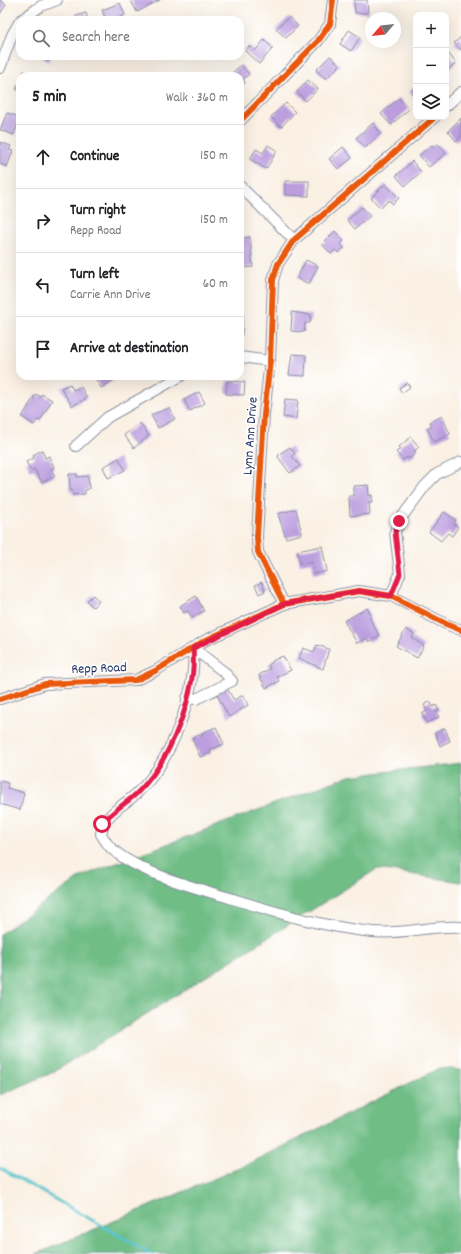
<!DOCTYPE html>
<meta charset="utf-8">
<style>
:root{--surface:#fff;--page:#f6f6f6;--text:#202124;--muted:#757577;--line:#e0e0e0}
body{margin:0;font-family:Dekko,sans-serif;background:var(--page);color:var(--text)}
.controls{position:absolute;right:12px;top:12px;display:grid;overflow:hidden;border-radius:8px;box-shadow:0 4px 16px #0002}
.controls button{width:36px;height:36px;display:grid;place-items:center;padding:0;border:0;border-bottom:1px solid var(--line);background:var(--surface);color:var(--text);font:20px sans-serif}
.compass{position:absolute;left:365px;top:12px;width:36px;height:36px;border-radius:50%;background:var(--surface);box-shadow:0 4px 16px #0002;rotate:242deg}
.stop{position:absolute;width:12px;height:12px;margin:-9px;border:3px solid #e11d48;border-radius:50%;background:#fff}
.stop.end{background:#e11d48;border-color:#fff;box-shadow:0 1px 4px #0008}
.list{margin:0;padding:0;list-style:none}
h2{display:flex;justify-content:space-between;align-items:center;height:52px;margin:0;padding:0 16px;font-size:17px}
h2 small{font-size:13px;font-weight:400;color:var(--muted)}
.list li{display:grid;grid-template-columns:26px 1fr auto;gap:12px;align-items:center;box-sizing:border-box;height:64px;padding:0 16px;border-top:1px solid var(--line)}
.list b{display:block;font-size:15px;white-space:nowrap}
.list p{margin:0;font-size:13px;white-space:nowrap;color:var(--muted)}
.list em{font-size:13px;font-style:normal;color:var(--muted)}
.icon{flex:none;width:22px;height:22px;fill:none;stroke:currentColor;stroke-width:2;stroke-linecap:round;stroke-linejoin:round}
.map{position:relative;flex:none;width:461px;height:1254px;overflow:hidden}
.search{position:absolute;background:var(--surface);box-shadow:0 4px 16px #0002;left:16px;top:16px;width:228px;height:44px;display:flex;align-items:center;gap:10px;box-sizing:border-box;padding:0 14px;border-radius:12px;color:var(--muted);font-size:15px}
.panel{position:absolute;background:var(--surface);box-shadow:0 4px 16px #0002;left:16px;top:72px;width:228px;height:308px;border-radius:12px}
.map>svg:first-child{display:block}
</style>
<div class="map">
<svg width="461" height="1254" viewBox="0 0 461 1254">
<rect width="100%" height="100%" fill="#fff"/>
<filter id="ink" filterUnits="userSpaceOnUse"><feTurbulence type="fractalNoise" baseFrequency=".025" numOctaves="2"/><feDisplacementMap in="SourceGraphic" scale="8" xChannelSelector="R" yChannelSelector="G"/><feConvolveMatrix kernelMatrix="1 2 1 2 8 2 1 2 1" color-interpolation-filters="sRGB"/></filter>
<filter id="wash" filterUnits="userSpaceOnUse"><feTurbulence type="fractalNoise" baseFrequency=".012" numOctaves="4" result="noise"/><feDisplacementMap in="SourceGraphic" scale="16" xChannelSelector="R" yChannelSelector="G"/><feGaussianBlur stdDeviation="0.9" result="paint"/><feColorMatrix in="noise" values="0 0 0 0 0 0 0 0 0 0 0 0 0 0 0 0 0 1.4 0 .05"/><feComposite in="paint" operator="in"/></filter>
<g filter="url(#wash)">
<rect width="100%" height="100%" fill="#faf0e3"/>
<path fill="#70bd86" stroke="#467672" d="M461 763V882L377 869 54 1072 0 1095V934L82 876 349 776Z
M440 1068 461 1070V1254H36L244 1166Z"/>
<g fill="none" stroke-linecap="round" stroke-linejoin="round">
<path stroke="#58c5cf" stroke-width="3" d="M0 1168 152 1254"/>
</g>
<g id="blocks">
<path fill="#bc9edf" d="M0 0 6 5 0 14Z
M133 0H160L137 12 131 1Z
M354 0H367L368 13H355Z
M120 3 125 15 113 20H106L102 10Z
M86 13 88 20H72L76 18V16Z
M289 17 298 26 286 38 276 29Z
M349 30 360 37 351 51 340 44Z
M461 37V50L454 43Z
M264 40 273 48 259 64 245 51 249 46 255 51Z
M448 53 456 63 446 72V55Z
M40 56H53L48 62Z
M330 56 340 65 326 79 316 70Z
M241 65 249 74 243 80 245 83 240 87V76H229Z
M24 71 37 76H22Z
M308 80 318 89 306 101 297 92Z
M20 81V91L16 89Z
M416 86V98L410 91Z
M399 98 409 109 391 125 381 114Z
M286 103 295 112 281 127 271 117Z
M7 113 20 117 14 135 0 130Z
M461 118V137L456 141 448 131Z
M373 123 381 133 365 148 356 138Z
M0 142 11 146 9 150 13 151 7 167 0 164Z
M438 144 446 153 429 167 419 155 432 145 434 147Z
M268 145 277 151 266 169 250 159 256 149 263 153Z
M343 147 352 158 338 169 329 159Z
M412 161 421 172 405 186 396 176Z
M285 181H309V196L285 195Z
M385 184 399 198 393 204 389 200 381 208 371 198Z
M362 207 370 216 355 229 347 220Z
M335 231 344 241 341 244 344 248 338 253 335 250 331 254 322 244Z
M250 237 253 267 240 268V238Z
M306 260 318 266 309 284 297 278Z
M292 312 311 315 310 323H305L304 332 291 331Z
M240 315H243L242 335H240Z
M292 354 306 355 305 376 289 375Z
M94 376H120L101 388Z
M227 381 245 382 244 395 226 394Z
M407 383 410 387 402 393 399 388Z
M70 384 73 390 81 387 87 398 72 406 61 388Z
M199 392 205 403 190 411 184 400Z
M36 394 40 397 42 394 52 400 40 421 37 420 34 425 22 417Z
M285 399 298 400 296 419 283 417Z
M169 408 175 419 158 428 151 415Z
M442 416 450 434 434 442 427 428 432 426 430 422Z
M140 423 149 436 134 448 124 435Z
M411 437 419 447 414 451 416 453 409 459 407 457 403 460 396 452 401 449 399 447Z
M290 447 295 453 292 456 300 466 290 473 278 457 279 454Z
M42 450 45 458 49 456 54 467 51 469 55 476 42 482 34 469 31 471 26 462 34 458 33 455Z
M119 458 125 470 108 478 103 467Z
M69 474H77V477L88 476 89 489 85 490V494L73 495 72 490H70Z
M368 485 369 496 372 495V503H369L370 514 350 516 349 496H354V486Z
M296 509 302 534 286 538 278 514Z
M444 512 456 520 454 524 458 527 452 536 448 533 441 541 429 532Z
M322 546 327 571 314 574 312 562 300 564 297 551Z
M262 582 265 591 259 594 255 585Z
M93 595 99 601 93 607 87 601Z
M196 596 204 611 192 618 188 611 184 613 180 606Z
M367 608 371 616 369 617 379 636 369 642 367 638 357 643 344 621Z
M406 629 414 634 412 638 424 646 417 658 396 646Z
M317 645 329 649 323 669 299 658 303 648 314 652Z
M283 656 291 670 277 677 279 681 266 688 259 675 270 669 268 665 273 662 272 661Z
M226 687 234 700 243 695 248 705 229 717 216 693Z
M430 701 433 707 436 705 439 710 436 712 439 717 427 723 422 714 427 711 424 705Z
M216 727 224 744 210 750 211 753 200 757 192 738 199 735 200 737 203 735 202 733Z
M445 728 450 741 440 746 435 733Z
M0 781 8 783 7 788 24 793 20 810 0 804Z"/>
</g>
</g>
<g filter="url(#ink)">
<use href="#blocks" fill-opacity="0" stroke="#8a90a0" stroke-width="1"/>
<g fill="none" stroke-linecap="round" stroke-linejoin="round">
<g stroke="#8a90a0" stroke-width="12">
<path id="minor" d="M21 20 41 6 57 0
M0 68 12 35 20 21
M446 106 461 92
M240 121 318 41 330 24 333 0
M240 186 294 240
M240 357 270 361
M76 446 108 417 181 376
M391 596 400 574 395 532 399 521 425 486 437 474 461 462
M284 604 258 552 257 537 264 414 270 361 273 280 278 264 294 240 435 117
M193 648C197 692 171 762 138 792 124 806 104 813 101 834 104 839 107 844 111 848 137 872 189 886 223 896 272 911 322 927 373 932 403 935 431 925 461 927
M187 698 196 699 232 681 224 672 193 648
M0 699 45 684 136 680 155 671 204 641 284 604 359 591 391 596 446 624 461 630"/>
</g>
<use href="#minor" stroke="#fff" stroke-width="10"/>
<g stroke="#fff" stroke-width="8">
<path id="cycleway" d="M240 121 318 41 330 24 333 0
M284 604 258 552 257 537 264 414 270 361 273 280 278 264 294 240 435 117
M0 699 45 684 136 680 155 671 204 641 284 604 359 591 391 596 446 624 461 630"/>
</g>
<use href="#cycleway" stroke="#e8590c" stroke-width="6"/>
</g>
</g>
<g fill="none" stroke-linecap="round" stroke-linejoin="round" filter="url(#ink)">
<path stroke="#e11d48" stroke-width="5" d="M102 824C112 810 128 803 139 791 171 759 197 693 193 648L284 604 359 591 391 596 400 574 395 532 399 521"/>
</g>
<g text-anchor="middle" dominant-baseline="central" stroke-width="3.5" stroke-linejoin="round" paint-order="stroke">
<g font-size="14" fill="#1b2f5e" stroke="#fff">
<text transform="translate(251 436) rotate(-86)">Lynn Ann Drive</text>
<text transform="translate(99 669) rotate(-2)">Repp Road</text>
</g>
</g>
</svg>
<div class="controls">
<button>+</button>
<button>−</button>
<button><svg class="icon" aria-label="layers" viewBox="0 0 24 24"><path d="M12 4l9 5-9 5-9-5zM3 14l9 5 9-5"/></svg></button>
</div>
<svg class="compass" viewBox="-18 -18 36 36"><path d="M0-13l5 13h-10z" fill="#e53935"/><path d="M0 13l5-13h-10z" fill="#757577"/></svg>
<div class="stop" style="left:102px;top:824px"></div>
<div class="stop end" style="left:399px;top:521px"></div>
<div class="search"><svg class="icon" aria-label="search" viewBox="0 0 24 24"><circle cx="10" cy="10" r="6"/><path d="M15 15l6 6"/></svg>Search here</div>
<section class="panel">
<h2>5 min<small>Walk · 360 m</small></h2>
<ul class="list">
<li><svg class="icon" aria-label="ahead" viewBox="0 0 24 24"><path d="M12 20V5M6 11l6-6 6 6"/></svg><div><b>Continue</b></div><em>150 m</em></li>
<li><svg class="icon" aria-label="right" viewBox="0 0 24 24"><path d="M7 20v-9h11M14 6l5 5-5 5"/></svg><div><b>Turn right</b><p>Repp Road</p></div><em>150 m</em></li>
<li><svg class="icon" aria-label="left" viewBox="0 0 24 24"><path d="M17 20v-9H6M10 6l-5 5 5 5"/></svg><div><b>Turn left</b><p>Carrie Ann Drive</p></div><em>60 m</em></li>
<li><svg class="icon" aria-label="arrive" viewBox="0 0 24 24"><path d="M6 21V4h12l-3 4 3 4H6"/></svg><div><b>Arrive at destination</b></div></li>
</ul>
</section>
</div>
